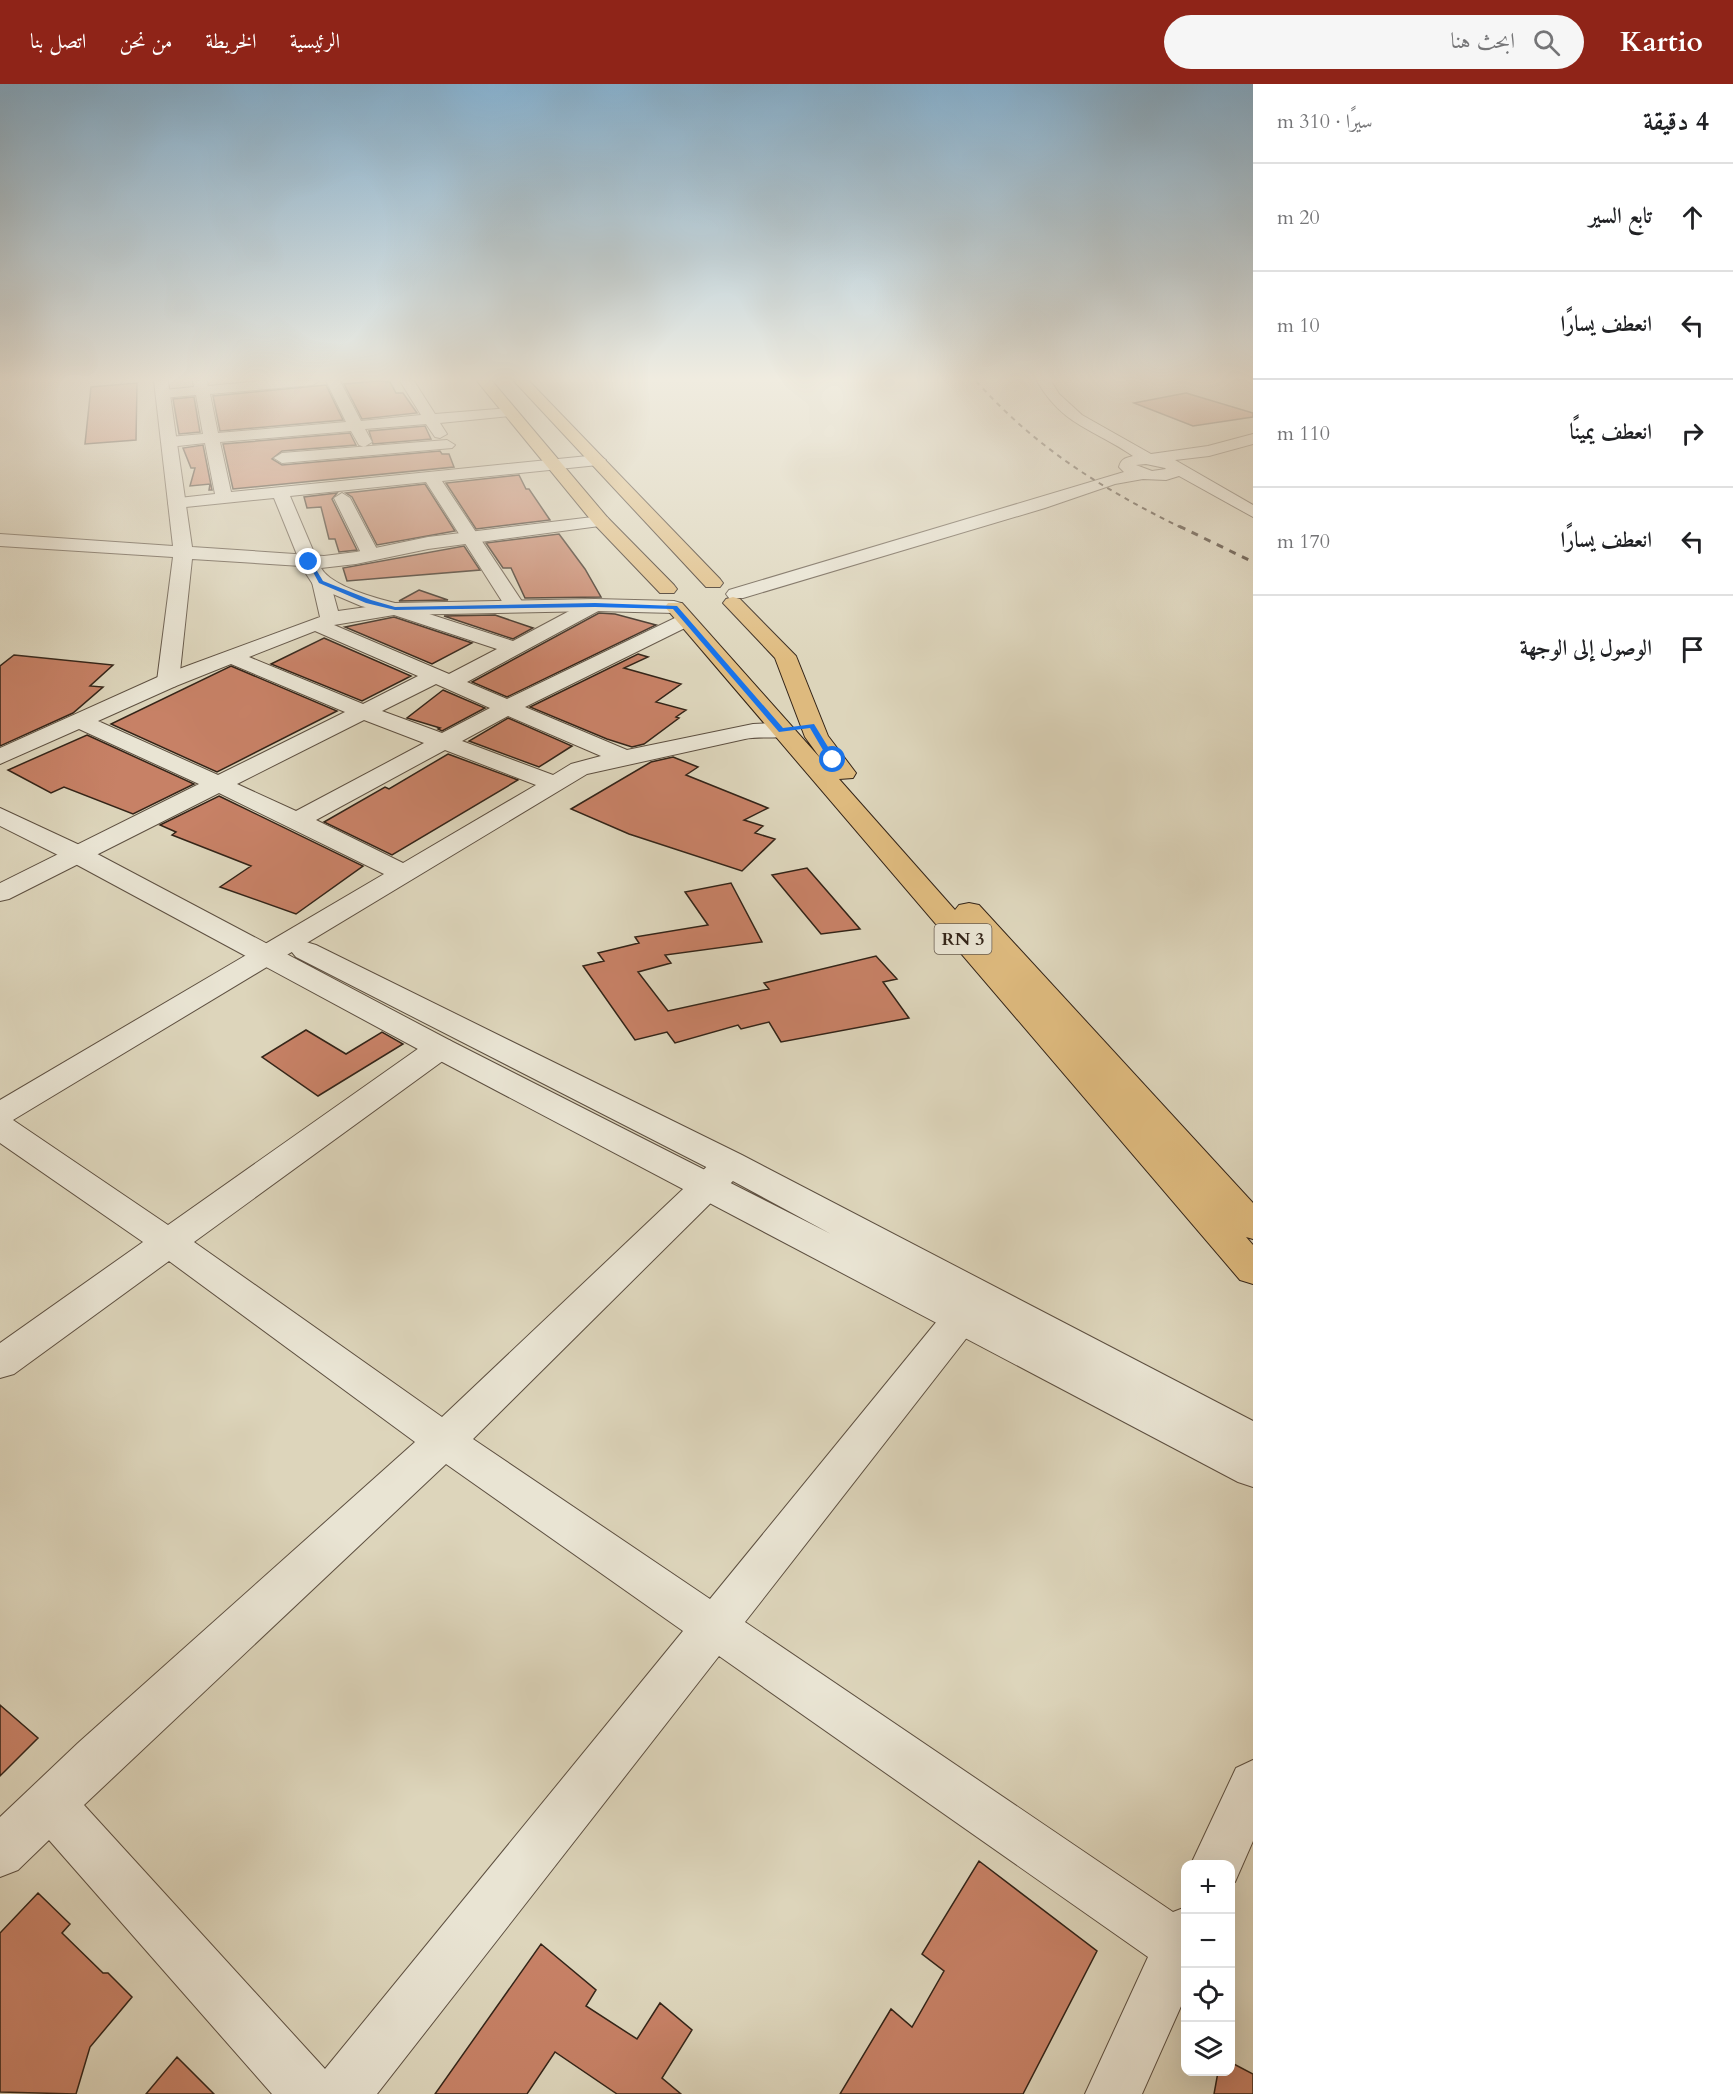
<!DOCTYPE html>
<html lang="ar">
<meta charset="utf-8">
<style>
:root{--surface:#fff;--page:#f6f6f6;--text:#202124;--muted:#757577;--line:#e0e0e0;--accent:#8f2418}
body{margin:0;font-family:Cardo,Amiri,serif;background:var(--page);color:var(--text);direction:rtl}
.controls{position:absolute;right:18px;bottom:18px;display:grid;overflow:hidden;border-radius:12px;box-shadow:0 6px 24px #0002}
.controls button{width:54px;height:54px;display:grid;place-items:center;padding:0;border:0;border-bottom:2px solid var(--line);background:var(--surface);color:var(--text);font:30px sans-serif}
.stop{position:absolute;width:18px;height:18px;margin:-14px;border:4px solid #1a73e8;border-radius:50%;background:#fff}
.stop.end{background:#1a73e8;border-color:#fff;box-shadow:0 2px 6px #0008}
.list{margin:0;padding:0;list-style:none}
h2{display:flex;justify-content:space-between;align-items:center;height:78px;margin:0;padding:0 24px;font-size:26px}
h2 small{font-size:20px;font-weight:400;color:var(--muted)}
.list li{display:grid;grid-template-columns:39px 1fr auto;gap:18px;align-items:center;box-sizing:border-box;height:108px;padding:0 24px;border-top:2px solid var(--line)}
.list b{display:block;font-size:22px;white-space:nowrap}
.list em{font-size:20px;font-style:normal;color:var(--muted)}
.icon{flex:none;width:33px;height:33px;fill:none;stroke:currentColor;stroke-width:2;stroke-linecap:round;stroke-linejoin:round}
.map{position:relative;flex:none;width:1253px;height:2010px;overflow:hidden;direction:ltr}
header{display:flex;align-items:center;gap:36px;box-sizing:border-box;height:84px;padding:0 30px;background:var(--accent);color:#fff}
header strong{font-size:28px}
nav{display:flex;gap:33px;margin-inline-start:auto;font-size:21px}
.search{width:420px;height:54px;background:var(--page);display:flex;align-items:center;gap:15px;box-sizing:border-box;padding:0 21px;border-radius:33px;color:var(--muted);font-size:22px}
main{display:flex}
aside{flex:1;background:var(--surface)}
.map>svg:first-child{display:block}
</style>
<header>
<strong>Kartio</strong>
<div class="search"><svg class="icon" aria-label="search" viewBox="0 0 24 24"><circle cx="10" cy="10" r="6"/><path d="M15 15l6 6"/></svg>ابحث هنا</div>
<nav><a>الرئيسية</a><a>الخريطة</a><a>من نحن</a><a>اتصل بنا</a></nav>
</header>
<main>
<aside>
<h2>4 دقيقة<small>سيرًا · 310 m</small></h2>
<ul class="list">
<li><svg class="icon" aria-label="ahead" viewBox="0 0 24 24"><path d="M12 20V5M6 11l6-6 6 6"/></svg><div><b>تابع السير</b></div><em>20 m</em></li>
<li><svg class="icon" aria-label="left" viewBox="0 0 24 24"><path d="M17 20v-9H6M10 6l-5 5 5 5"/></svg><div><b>انعطف يسارًا</b></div><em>10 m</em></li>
<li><svg class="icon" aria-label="right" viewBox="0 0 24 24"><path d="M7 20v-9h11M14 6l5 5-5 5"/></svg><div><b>انعطف يمينًا</b></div><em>110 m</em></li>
<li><svg class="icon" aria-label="left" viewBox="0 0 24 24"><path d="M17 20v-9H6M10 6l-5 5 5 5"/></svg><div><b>انعطف يسارًا</b></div><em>170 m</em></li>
<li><svg class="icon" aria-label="arrive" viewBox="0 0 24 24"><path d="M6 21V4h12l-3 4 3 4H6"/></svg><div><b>الوصول إلى الوجهة</b></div></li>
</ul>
</aside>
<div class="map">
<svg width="1253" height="2010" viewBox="0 0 1253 2010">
<rect width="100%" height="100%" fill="#ddd5bb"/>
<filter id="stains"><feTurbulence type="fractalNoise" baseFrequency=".00333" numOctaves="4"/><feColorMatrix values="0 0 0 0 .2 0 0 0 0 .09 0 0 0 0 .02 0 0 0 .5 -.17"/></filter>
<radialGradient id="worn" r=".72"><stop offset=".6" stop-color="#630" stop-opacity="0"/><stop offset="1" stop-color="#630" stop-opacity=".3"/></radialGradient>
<path fill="#c78166" stroke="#332418" stroke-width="1.5" d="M378 297 390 298 396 309H403L417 329 362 335 344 300Z
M137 299 136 356 85 360 91 303Z
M326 301 343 336 220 347 213 312Z
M1186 309 1253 329V333L1193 342 1134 319Z
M194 313 200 348 179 350 173 315Z
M425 342 431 355 373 360 369 347Z
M350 349 356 361 282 367 272 375 282 381 440 367 442 370H449L454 383 233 405 223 360Z
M203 361 212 406H209L210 400 190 402 195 384H191L183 364Z
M519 391 526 405H529L550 436 476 445 446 399Z
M425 400 455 447 377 461 352 413 346 409Z
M337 409 332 415 357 466 339 468 335 455H329L321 423 307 424 304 413Z
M559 450 585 485 601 513 525 514 511 484H503L486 459Z
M464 462 480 486 347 497 343 484Z
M419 506 448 516 399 517Z
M599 529 615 530 656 541 507 613 472 598Z
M495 531 533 544 513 555 444 532Z
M394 533 472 559 432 580 345 543Z
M324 554 411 592 362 617 271 580Z
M638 570 648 573 624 584 681 600 656 618 686 626 676 633 679 634 644 660 632 663 607 655 530 623Z
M14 571 113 581 90 602 103 603 73 629 0 662V582Z
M231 582 337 627 217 688 111 640Z
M443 606 485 624 442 647 438 645 440 644 407 634Z
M508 634 572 662 539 683 469 657Z
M87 651 194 700 133 730 64 703 51 709 8 686Z
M448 670 518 696 392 771 324 738 385 703 389 705Z
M673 673 698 683 686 691 768 724 744 736 763 742 755 749 775 755 742 787 629 750 571 725 651 678Z
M219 712 363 782 296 830 220 803 251 782 172 751 176 748 160 741Z
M807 784 860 845 821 850 772 791Z
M731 799 762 858 665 871 671 879 638 888 668 927 769 905 764 899 876 872 897 895 883 898 909 934 781 958 769 938 741 945 738 941 675 959 667 948 635 956 583 882 604 877 598 869 639 859 635 853 708 841 685 808Z
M306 946 346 970 382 948 403 960 318 1012 262 973Z
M0 1621 38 1654 0 1692Z
M979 1777 1097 1867 1023 2010H840L891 1925 912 1943 944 1887 922 1870Z
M38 1809 70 1840 62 1849 103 1889H108L132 1913 90 1963 76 2010 0 2008V1849Z
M541 1860 596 1906 586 1922 637 1955 660 1919 692 1946 662 1994 681 2010H617L555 1968 527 2010H435Z
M177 1973 214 2010H146Z
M1230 1978 1253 1990V2010H1214L1218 1988H1230Z"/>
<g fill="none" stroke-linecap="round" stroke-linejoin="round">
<g stroke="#5e5041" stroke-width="2">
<path id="minor" d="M193 297H207L208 302 260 297H319L313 301 210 310 218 349 346 338 326 297H340L361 337 421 331 400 297H414L435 330 511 324 518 328 511 332 440 339 447 350 440 354 435 353 426 340 365 345 372 358 364 363 359 361 351 347 220 358 231 408 598 371 606 376 598 381 442 397 525 522 522 526H508L505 522 426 398 290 412 318 478 315 482H303L300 478 274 414 176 424 170 423 168 419 170 415 215 410 205 359 169 363 161 358 169 353 203 350 196 311 163 314 156 310 163 306 194 303Z
M447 356 455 361 452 364 282 379 274 374 282 369Z
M342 409 350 414 380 471 377 475H365L362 471 334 414Z
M321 492 328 494 330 498 338 527 395 519 513 557 588 517H602L605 521 602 525 467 598 507 615 679 532H693L696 536 693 540 525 623 627 666 753 640 771 639 789 642 792 647 789 652C775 655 759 652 745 655L587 690 13 1036 168 1141 429 957 440 954 451 957 455 964 451 971 194 1158 442 1333 718 1072 730 1068 742 1072 747 1080 742 1088 473 1355 710 1515 964 1204 977 1200 990 1204 995 1214 990 1224 745 1538 1173 1828 1186 1823V1911L1142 2010H1085L1148 1873 719 1572 377 2010H272L49 1756 18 1786 0 1793V1733L78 1659 415 1358 169 1177 14 1290 0 1294V1259L143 1158 0 1059V1016L384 790 219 709 9 815 0 817V799L199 700 79 645 0 680V664L160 592 320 533 312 498 314 494ZM394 531 497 565 449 590 334 541ZM315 547 418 592 363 620 249 573ZM231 580 345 628 218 691 98 637 176 602ZM436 600 490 624 442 649 382 627ZM508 632 601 672 571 680 553 691 462 657ZM364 636 424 659 296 727 237 700ZM445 666 536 701 403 779 316 736ZM446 1380 683 1547 325 1985 84 1721Z
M1253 1676V1757L1235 1798 1230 1800V1780H1191L1236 1684Z"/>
</g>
<g stroke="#5e5041" stroke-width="2">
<path id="tertiary" d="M154 297H168L192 463 324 472 356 468 428 453 601 432 607 433 610 437 607 441 428 465 356 480 321 484C331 502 375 514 395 519L595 515 674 517 681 519 684 523 681 527 674 529 595 527 395 531 361 522 314 502 301 482 192 475 179 597 176 602 168 604 160 602 157 597 173 473 0 462V450L173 462Z
M1037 297H1051L1059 310 1082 331 1151 370 1208 362 1253 350V360L1209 372 1175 376 1253 421V433L1179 392 1166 396 1143 395 1115 400 1045 424 743 514H729L726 510 729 506 1124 388 1119 383C1121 375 1125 374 1133 372 1094 345 1063 342 1037 297ZM1146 380 1165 384 1166 385 1152 387 1136 381Z
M0 724 86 764 451 957 831 1150 718 1089 296 873 291 867 296 861 306 858 316 861 742 1071 1253 1337V1403L1238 1398 429 971 68 776 0 742Z"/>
</g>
<g stroke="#332418" stroke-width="2">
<path id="primary" d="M477 297H492L607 433 674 501 677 505 674 509H660L595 441Z
M514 297H529L720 495 723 499 720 503H706Z
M733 513 740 515 796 572 828 652 856 689 853 694 839 695 955 826 959 821 969 819 979 821 1253 1119V1155L1246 1153 1253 1161V1200L1240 1196 665 523 668 519H682L821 675 805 653 775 574 723 519 726 515Z"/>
</g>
<use href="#minor" fill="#e9e4d3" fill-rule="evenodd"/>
<use href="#tertiary" fill="#e9e4d3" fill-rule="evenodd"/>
<use href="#primary" fill="#deba7e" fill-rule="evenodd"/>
<path stroke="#332418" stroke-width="2" stroke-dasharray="5 5" stroke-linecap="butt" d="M976 297C1037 365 1101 404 1182 444"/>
<path stroke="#332418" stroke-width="3" stroke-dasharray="7 7" stroke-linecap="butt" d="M1179 442 1253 478"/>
</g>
<linearGradient id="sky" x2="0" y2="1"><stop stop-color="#87b5d6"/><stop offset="0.51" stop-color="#f0ece0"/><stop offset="1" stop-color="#f0ece0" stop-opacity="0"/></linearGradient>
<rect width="1253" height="579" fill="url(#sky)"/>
<path fill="#1a73e8" d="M307 477H311L323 497 371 516 395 523 595 519 677 522 783 644 814 640 836 676 830 678 810 644 779 648 673 525 595 523 395 526 366 519 319 499Z"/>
<g text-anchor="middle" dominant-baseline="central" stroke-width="4.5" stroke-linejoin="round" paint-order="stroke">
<rect fill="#e9e4d3" stroke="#6a5e50" stroke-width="1.5" x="934.5" y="840" width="57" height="30" rx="4.5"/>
<g font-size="18" font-weight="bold" fill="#332418">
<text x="963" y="855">RN 3</text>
</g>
</g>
<rect width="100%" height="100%" filter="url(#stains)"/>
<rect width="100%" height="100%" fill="url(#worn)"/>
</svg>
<div class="controls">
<button>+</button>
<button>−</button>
<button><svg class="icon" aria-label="locate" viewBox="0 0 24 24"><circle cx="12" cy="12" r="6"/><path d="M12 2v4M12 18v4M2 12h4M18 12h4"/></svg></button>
<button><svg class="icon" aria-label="layers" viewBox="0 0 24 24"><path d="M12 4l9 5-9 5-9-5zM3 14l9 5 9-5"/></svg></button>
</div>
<div class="stop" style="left:833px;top:676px"></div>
<div class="stop end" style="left:309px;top:478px"></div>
</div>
</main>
